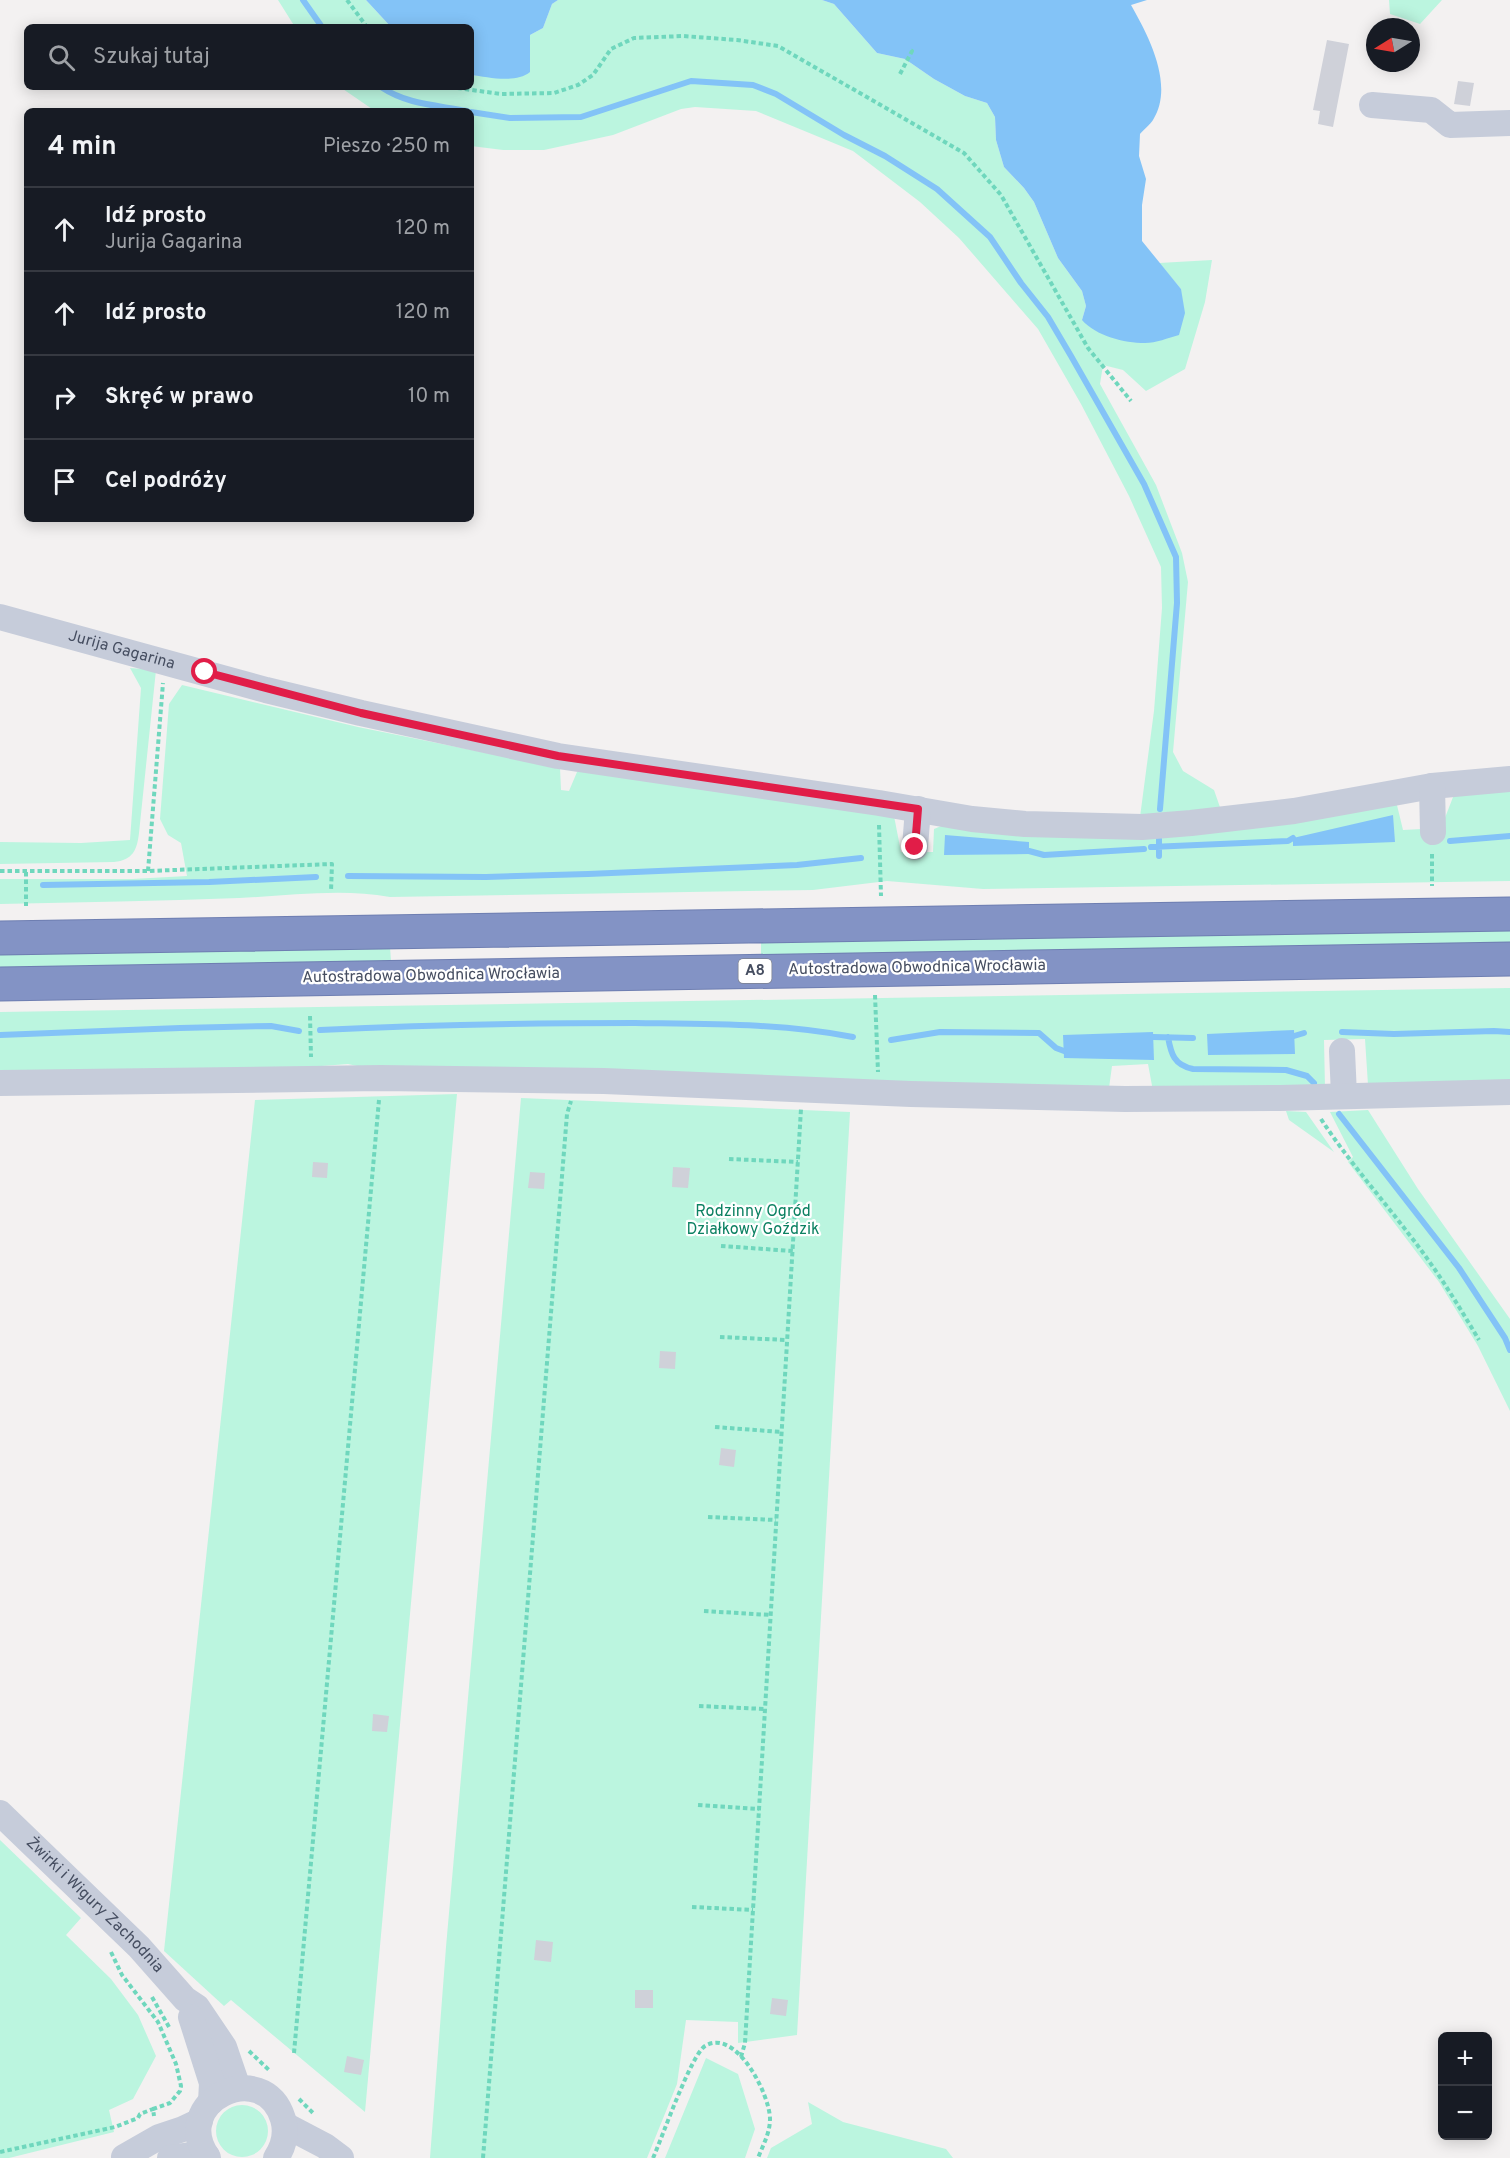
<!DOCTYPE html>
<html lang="pl">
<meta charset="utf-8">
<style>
:root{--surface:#171b24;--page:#242831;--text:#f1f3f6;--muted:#9ea1a6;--line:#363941}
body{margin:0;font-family:Overpass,sans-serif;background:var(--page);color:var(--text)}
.controls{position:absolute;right:18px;bottom:18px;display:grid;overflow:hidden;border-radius:9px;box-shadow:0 3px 15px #0003}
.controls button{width:54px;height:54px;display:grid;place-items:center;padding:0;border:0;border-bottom:2px solid var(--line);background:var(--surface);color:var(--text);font:30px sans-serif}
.compass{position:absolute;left:1366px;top:18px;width:54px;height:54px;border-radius:50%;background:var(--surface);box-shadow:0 3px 15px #0003;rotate:259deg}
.stop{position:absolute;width:18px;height:18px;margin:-14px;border:4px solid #e11d48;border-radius:50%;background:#fff}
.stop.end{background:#e11d48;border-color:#fff;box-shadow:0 2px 6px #0008}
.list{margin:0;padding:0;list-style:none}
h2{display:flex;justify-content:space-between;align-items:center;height:78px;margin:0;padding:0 24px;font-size:26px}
h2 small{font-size:20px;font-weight:400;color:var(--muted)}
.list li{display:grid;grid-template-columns:39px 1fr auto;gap:18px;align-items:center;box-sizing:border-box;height:84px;padding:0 24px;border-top:2px solid var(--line)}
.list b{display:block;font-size:22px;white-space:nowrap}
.list p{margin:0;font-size:20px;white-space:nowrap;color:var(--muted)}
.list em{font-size:20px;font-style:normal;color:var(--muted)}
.icon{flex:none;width:33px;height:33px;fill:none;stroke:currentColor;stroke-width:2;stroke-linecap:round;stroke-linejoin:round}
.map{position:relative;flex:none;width:1510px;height:2158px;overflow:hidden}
.search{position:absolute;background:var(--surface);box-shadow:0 3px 15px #0003;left:24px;top:24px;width:450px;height:66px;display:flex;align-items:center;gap:15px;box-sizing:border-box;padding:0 21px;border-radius:9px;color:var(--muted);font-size:22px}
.panel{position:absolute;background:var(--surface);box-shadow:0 3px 15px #0003;left:24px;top:108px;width:450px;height:414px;border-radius:9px}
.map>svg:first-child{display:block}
</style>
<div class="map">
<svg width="1510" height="2158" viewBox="0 0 1510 2158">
<rect width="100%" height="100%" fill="#f3f1f1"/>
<path fill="#bbf5df" d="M278 0H366L391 27H295Z
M558 0H822L834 4 877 53 905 59 934 79 965 96 987 103 995 117 996 140 1004 167 1024 188 1034 202 1058 258 1082 291 1086 306 1082 320 1181 289 1159 263 1212 260 1205 302 1185 369 1146 391 1123 370 1103 365 1100 384 1156 485 1182 553 1188 582 1173 752 1183 771 1214 790 1222 813 1140 817 1154 711 1162 608 1161 567 1129 496 1081 404 1038 329 959 238 920 202 853 151 756 111 695 107 681 109 613 135 544 150H503L471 146V111H375L340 87H471V75L505 78 530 35 543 28 552 4Z
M1389 0H1442L1420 24 1390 14Z
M130 668 156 670 139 833C137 850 133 860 114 862L0 864V842L81 843 130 840 141 688Z
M182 685 358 727 560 768 561 790 569 791 577 772 587 768 894 816 901 852H933L934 829 946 824 1016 830 1396 801 1403 830 1441 828 1455 792 1510 787V881L983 889 887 881 813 890 390 897C340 888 289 896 239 898 159 901 80 902 0 904V879H132L187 876 181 843 168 835 160 819 169 704Z
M1510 930V945L761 956V942Z
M390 947 391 961 0 968V954Z
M1510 988V1084L1368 1085 1365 1039 1324 1040 1325 1088 1153 1091 1148 1064 1112 1066 1109 1088 384 1072 348 1064 270 1070 0 1074V1012Z
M457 1094 365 2112 231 2000 224 2006 164 1951 255 1100Z
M521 1098 850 1112 797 2035 738 2043V2022L686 2020 677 2084 647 2158H430L446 1947Z
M1368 1110 1418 1189 1510 1319V1411L1478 1346 1439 1282 1348 1162 1353 1157 1330 1112Z
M1286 1111 1306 1112 1334 1152 1289 1120Z
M0 1840 81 1918 66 1935 111 1979 138 2015 156 2056 133 2099 109 2110 114 2132 9 2158H0Z
M706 2058 738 2074 755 2129 745 2158H665Z
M808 2102 843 2122 946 2149 953 2158H767L771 2148 812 2124Z
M216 2131a26 26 0 1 1 52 0a26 26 0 1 1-52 0Z"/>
<path fill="#83c3f7" d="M366 0H558L552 4 543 28 530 35V72C515 84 488 77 471 75V27H391Z
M822 0H1147L1131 5C1148 35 1175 85 1153 120 1150 125 1144 129 1140 134L1139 156 1146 179 1142 205V241L1181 289 1185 313 1179 335C1168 338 1156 343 1145 343 1124 343 1096 336 1082 320L1086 306 1082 291 1058 258 1034 202 1024 188 1004 167 996 140 995 117 987 103 965 96 934 79 905 59 877 53 834 4Z
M1393 815 1395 842 1293 846V838Z
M945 835 1029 842V854L944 855Z
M1294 1030 1295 1054 1208 1055 1207 1034Z
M1153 1032 1154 1060 1064 1058 1063 1035Z"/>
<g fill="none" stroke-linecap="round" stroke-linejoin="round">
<path stroke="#83c3f7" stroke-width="6" d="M303 0 322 27
M381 87C408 105 437 105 467 111
M471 112 510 118 581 117 691 81 753 85 776 94 844 135 885 156 937 189 990 237 1021 283 1048 317 1071 356 1144 484 1176 557 1177 603 1160 809
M1159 839V856
M1450 841 1510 836
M1151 847 1288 841 1293 838
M1029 851 1044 855 1144 849
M348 876 486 877 588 874 797 865 861 858
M43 885 209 882 316 877
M320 1030C424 1025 530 1023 635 1023 707 1024 782 1023 853 1037
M1342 1032 1394 1034 1494 1031 1510 1032
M0 1035 180 1028 271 1026 299 1031
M1294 1036 1304 1033
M1153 1037 1193 1038
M1168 1037C1171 1054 1174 1065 1193 1069L1286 1070 1307 1076 1314 1083
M891 1040 940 1032 1039 1033 1056 1048 1064 1051
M1339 1114 1459 1268 1505 1338 1510 1350"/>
</g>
<path fill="#cfd1d9" d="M1327 40 1349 44 1333 127 1318 124 1320 111 1313 110Z
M1458 81 1474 83 1470 106 1454 104Z
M313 1162 328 1163 327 1178 312 1177Z
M673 1167 690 1168 688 1188 672 1187Z
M530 1172 545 1173 544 1189 528 1188Z
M660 1351 676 1352 675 1369 659 1368Z
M721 1448 736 1450 734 1467 719 1465Z
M373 1714 389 1716 387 1732 372 1731Z
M536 1940 553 1942 551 1962 534 1960Z
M635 1990H653V2008H635Z
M772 1998 788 2000 786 2016 770 2014Z
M347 2056 364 2060 361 2075 344 2072Z"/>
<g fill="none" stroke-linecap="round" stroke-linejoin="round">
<g stroke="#6e7eb1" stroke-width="35">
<path id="highway" d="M0 938 1510 914
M0 984 1510 959"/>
</g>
<path stroke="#6fd7bd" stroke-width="4" stroke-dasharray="4.5 3" stroke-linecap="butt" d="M347 0 367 27
M900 74 912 51 909 50
M450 87 501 94 554 93 578 85 593 75 611 49 634 38 683 36 737 40 778 46 964 153 1001 195 1088 348 1131 401
M879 825 881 896
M1432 854V886
M0 871H148L332 864 331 891
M148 871 163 683
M26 872V906
M875 995 878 1072
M310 1016 311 1057
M1321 1119C1347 1159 1379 1195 1408 1233 1435 1267 1457 1303 1479 1340
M729 1159 798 1162
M721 1246 793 1251
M720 1337 787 1340
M715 1427 782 1432
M708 1517 776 1520
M704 1611 771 1615
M699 1706 765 1709
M698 1805 759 1809
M692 1907 753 1910
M111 1952 122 1975 158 2022 176 2064 181 2086 180 2091 170 2103 153 2109 154 2116
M152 1997 169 2027
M249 2051 270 2071
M294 2053 379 1100
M741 2057 745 2043 801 1109
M299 2099 313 2113
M0 2152 115 2127 138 2118 140 2114 153 2109
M483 2158 567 1114 571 1101
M653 2158C662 2138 691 2055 705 2046 736 2027 770 2095 770 2119 770 2133 763 2145 758 2158"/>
<g stroke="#c6ccda" stroke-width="26">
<path d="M1372 105 1431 110 1450 125 1510 123"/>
<path id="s1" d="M0 617 266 690 361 713 558 756 879 803 972 819 1025 824 1142 827 1191 823 1294 811 1432 786 1510 779"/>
<path d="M1432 786 1433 832"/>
<path d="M915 847 918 809"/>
<path d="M1342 1051 1344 1095"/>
<path d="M0 1083 381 1078 604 1081 911 1094 1125 1099 1280 1098 1510 1092"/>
<path id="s2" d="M0 1813 139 1947 185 1999 197 2007 224 2047 238 2088"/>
<path d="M191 2017 212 2083 211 2102"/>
<path d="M285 2125 325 2146 341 2158"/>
<path d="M124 2157 159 2137 183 2129 200 2121"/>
<path d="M170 2158 190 2155 207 2156"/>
<path d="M208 2158C168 2101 264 2056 283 2119 287 2133 284 2146 276 2158"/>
</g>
<use href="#highway" stroke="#8393c5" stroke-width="33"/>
</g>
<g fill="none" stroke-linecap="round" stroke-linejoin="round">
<path stroke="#e11d48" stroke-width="8" d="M205 672 361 713 558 756 918 809 915 847"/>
</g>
<g text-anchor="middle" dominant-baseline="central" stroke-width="4.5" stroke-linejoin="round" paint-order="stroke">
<rect fill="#fff" stroke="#7e8390" stroke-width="1.5" x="738.5" y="959" width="33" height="24" rx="4.5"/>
<g font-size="15" font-weight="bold" fill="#464e61">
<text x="755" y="971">A8</text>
</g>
<g font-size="16" fill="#464e61" stroke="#fff">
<text stroke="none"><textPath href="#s1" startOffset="126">Jurija Gagarina</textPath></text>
<text transform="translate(917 968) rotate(-1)">Autostradowa Obwodnica Wrocławia</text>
<text transform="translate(431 976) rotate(-1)">Autostradowa Obwodnica Wrocławia</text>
<text stroke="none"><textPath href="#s2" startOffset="132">Żwirki i Wigury Zachodnia</textPath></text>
</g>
<g font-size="16" fill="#0c8162" stroke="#fff">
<text x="753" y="1212">Rodzinny Ogród<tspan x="753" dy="18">Działkowy Goździk</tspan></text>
</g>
</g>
</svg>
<div class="controls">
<button>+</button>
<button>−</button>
</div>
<svg class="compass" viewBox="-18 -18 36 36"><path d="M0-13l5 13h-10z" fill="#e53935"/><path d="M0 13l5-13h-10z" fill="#9ea1a6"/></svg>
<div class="stop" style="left:205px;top:672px"></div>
<div class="stop end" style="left:915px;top:847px"></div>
<div class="search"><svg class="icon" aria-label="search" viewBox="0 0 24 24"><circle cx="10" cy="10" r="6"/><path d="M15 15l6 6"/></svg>Szukaj tutaj</div>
<section class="panel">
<h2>4 min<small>Pieszo · 250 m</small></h2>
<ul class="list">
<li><svg class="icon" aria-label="ahead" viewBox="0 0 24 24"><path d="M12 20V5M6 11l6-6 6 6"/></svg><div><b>Idź prosto</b><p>Jurija Gagarina</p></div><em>120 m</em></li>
<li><svg class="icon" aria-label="ahead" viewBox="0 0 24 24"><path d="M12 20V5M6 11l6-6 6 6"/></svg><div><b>Idź prosto</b></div><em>120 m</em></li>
<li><svg class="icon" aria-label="right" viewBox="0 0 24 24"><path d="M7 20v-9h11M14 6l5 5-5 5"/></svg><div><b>Skręć w prawo</b></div><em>10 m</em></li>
<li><svg class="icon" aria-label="arrive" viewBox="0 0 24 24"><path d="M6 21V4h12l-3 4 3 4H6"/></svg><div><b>Cel podróży</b></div></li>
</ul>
</section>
</div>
